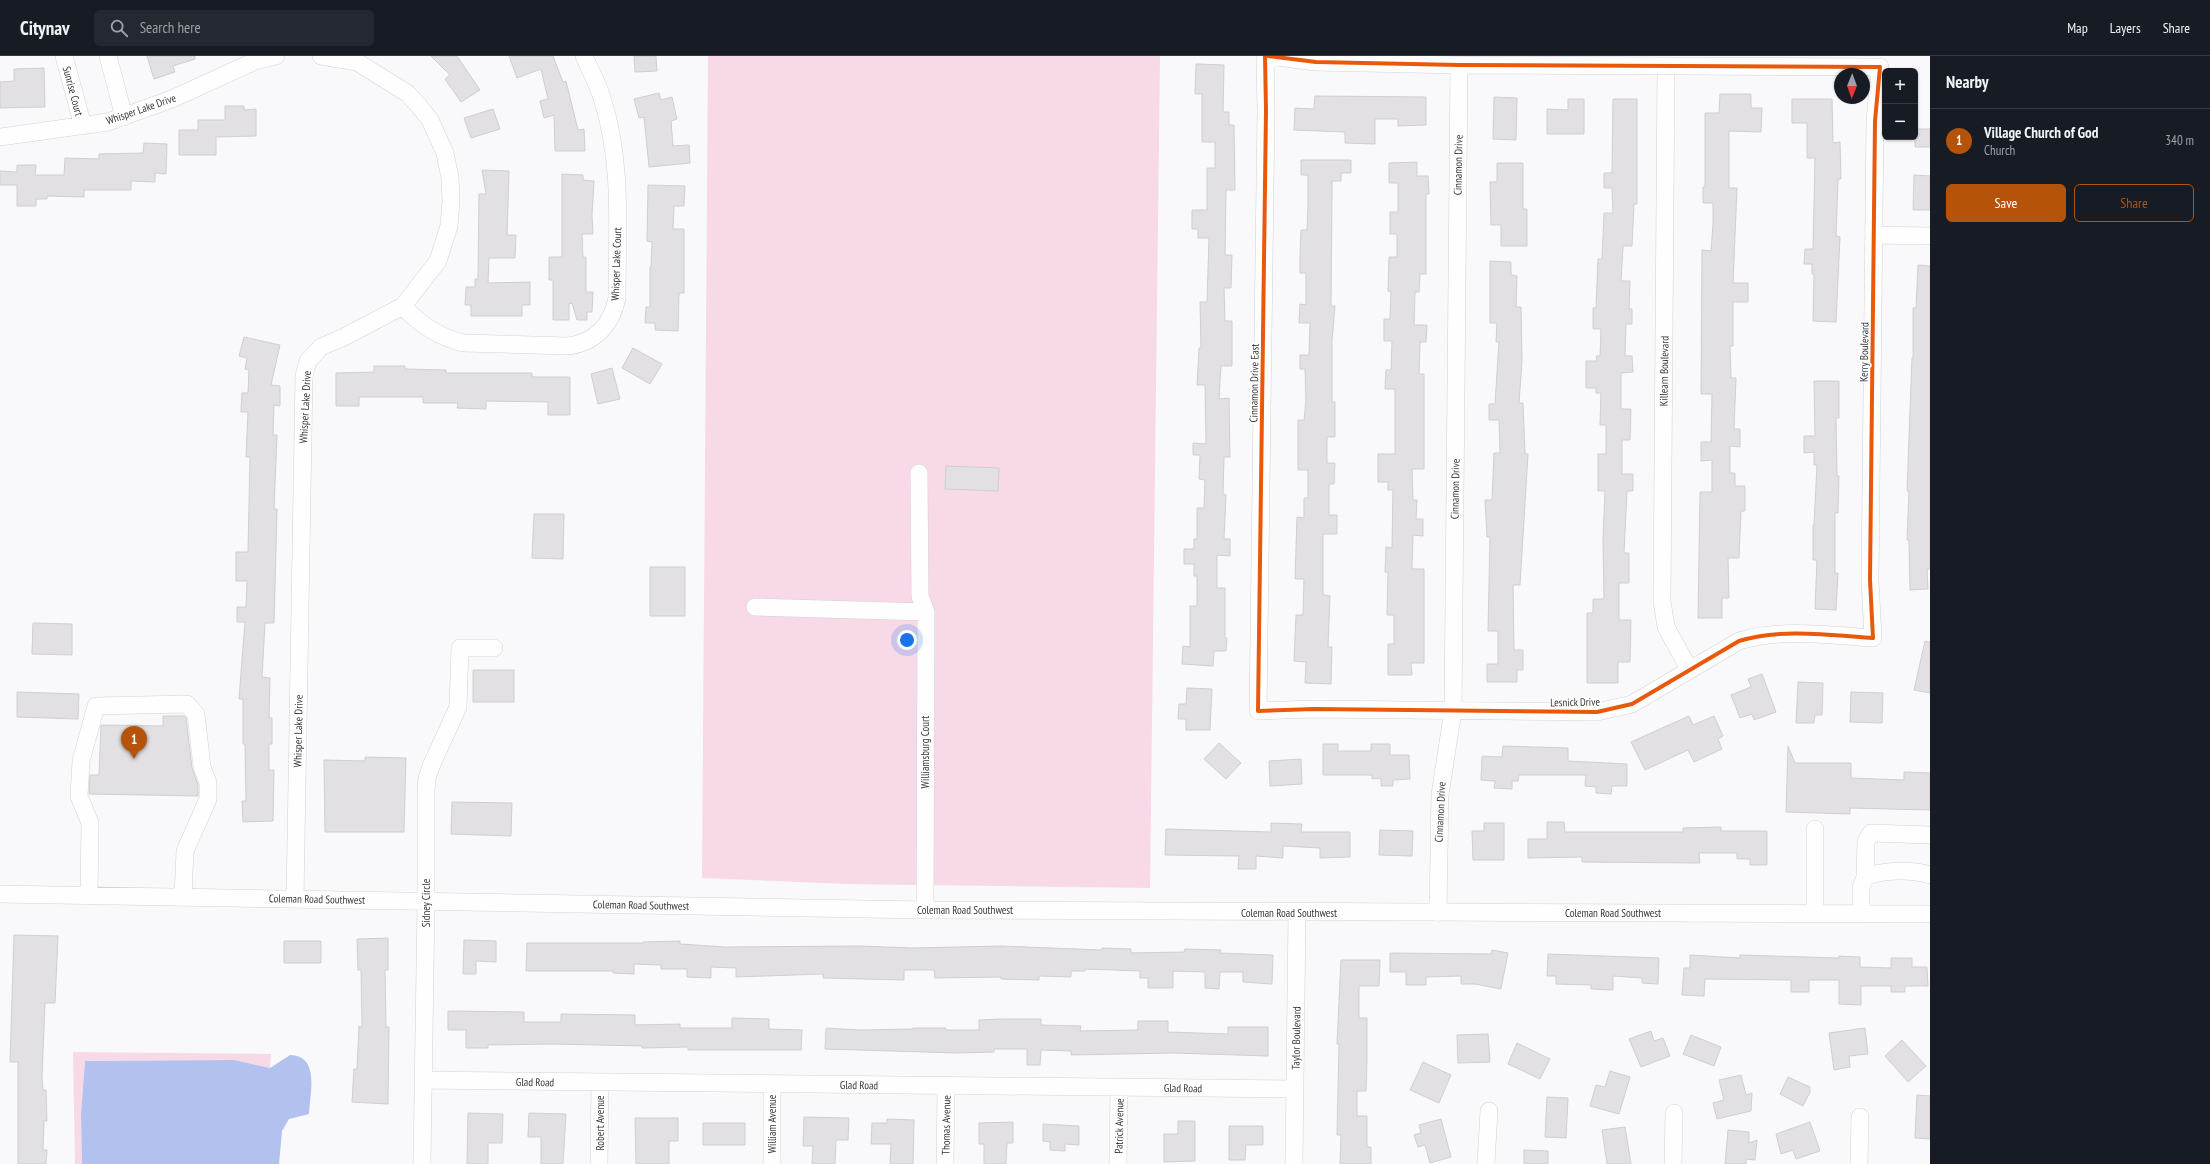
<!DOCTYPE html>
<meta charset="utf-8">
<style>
:root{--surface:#171b24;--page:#242831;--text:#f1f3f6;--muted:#9ea1a6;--line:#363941;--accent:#b45309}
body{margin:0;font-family:"PT Sans Narrow",sans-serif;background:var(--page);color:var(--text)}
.controls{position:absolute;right:12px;top:12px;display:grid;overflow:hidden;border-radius:6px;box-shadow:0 1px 3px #0004}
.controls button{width:36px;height:36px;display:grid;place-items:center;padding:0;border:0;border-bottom:1px solid var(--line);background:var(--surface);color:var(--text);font:20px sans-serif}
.compass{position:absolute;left:1834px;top:12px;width:36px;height:36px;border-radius:50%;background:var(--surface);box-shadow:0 1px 3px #0004;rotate:181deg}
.you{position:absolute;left:907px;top:584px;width:14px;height:14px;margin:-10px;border:3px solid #fff;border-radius:50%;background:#1a73e8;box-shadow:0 0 0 6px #1a73e833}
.badge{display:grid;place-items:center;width:26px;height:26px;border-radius:50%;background:var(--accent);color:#fff;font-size:13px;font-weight:700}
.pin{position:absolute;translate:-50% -33px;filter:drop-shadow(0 1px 2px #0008)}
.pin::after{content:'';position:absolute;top:21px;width:14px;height:12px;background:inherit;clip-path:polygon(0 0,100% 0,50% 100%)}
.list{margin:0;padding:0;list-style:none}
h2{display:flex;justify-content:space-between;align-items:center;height:52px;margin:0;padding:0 16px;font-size:17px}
h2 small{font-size:13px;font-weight:400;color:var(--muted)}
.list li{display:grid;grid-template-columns:26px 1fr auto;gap:12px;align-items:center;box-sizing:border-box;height:64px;padding:0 16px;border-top:1px solid var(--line)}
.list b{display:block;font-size:15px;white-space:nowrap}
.list p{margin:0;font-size:13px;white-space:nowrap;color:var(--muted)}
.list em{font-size:13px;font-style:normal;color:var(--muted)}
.actions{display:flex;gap:8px;padding:12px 16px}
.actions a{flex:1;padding:9px 0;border:1px solid var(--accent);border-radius:6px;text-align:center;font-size:14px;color:var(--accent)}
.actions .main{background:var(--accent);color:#fff}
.icon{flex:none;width:22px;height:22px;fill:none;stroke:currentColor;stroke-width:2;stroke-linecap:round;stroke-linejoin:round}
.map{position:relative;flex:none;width:1930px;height:1108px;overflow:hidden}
header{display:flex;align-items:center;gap:24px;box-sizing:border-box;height:56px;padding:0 20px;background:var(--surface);border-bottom:1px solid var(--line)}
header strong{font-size:19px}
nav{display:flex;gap:22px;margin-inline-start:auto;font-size:14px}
.search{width:280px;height:36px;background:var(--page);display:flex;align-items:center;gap:10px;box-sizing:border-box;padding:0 14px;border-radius:6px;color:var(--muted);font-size:15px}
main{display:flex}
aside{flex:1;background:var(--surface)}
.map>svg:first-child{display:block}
</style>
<header>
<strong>Citynav</strong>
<div class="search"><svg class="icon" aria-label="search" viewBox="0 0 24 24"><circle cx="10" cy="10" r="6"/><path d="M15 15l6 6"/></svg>Search here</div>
<nav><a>Map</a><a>Layers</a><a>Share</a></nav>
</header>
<main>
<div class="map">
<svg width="1930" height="1108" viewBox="0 0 1930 1108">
<rect width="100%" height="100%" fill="#f9f8fa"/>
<path fill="#f8d9e8" d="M708 0H1160L1150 832 846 828 702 822Z
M73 996 271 998 270 1012 234 1004 85 1005 81 1058 82 1108H75Z"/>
<path fill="#b2c1ee" d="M290 999C320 1000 310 1036 309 1058L289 1063 282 1075 279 1108H82L81 1058 85 1005 234 1004 270 1012Z"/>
<path fill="#e2e0e2" stroke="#cfced0" d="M147 0H195V3L173 10 175 16 154 23Z
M431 0H457L480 34 461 46 445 23 450 19Z
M509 0H553L563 26 566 25 578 74 584 73 585 95H555L554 59 544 62 540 45 548 43 541 13 517 22Z
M634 0H656L657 15 635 16Z
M1196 8 1224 9 1223 56H1229V69H1234L1235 134H1226L1225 199H1232L1231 232H1224L1225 265H1232V310H1221L1219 343 1229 342 1230 401H1224L1223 438 1226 439 1224 483H1230V500L1217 499V532H1225V582H1227L1226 595H1214L1213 610 1182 608 1183 590 1190 591V550H1197V520H1194V508H1184V493H1194V483H1197V452H1204L1205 424 1199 423 1200 399H1193V387L1206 388 1205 329H1197L1199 292H1201L1200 246H1207L1209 182H1198V173H1192V154H1207V112H1215V86H1202V38H1195Z
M44 12 45 51 0 52V26L14 25V13Z
M659 37 661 44 672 41 677 63 671 65 673 90 689 89 690 107 649 111 644 61 639 62 634 43Z
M1720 38H1751V52H1762L1761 76 1729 75V132H1737L1733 227H1748V246H1733V290H1730L1731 322H1736L1734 373H1740V391L1730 390V417H1735V430H1745V455H1741L1739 502H1728L1729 542H1722V562H1698L1700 436H1712V404L1701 405V386H1711L1712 338H1701L1702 194 1711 195 1713 168V147H1703V131H1705V57H1719Z
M1315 40 1426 41V69L1398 70V63H1375V88L1345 87V76L1294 74 1295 52 1314 53Z
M1494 41 1517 42 1516 84 1493 83Z
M1568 43H1584V78H1547V53L1568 54Z
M1613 43H1637V148H1634L1632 190H1623L1621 225H1630L1629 253H1632V268H1626L1625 300H1632L1633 316 1621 317V353H1631L1630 384H1622V418H1633V435H1627L1624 497H1629V527H1619V564H1631L1630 606H1618V627H1587V557H1593V543H1604L1603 483 1605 435H1598V398H1606V369H1600L1601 337H1596V332H1586V305H1597L1596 300H1600L1601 273H1593V252H1596L1598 203H1602L1604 157H1613L1612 132H1604V117H1612Z
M1792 43H1832L1833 87 1840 86 1841 123H1838L1836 180 1840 181 1836 266 1813 265 1814 218H1812V208H1804L1805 193H1813L1815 102H1807V67H1792Z
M225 50H244V54L256 53V80L216 81V99H179V74H198V64H225Z
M493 53 500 73 471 82 464 62Z
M1915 73H1930V91H1915Z
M144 87 167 88 166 118 155 117V126L131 125V134H84V141L47 140V143H36V150H17V129H0V115L17 116V109H36L35 119H64L65 102 99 103V98L143 97Z
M1301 104H1351V117H1341V125H1332V139L1331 250H1335L1332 285V346H1335V381H1327V407H1335L1334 428H1329V459H1337V478H1323V539L1330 540 1328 591H1332L1331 628 1305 627 1306 606 1294 605 1296 559H1303L1304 523H1295L1297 461 1304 462V442H1308V414H1298V364H1304L1306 345 1305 313H1300V299H1309L1310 267H1299L1300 248 1306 249V217H1300V200L1301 174H1307L1308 151V119H1301Z
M1417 106V120H1428L1429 138H1426V218H1420L1419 236H1415L1414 269H1427L1426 286H1420L1419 318H1424V413H1412L1413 444H1417L1416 463H1423V480L1413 479 1412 513H1424V607H1411L1412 619H1388V588H1394V559H1387L1388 516H1385L1386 491 1392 492 1393 434H1388V426H1378V398H1395V333H1385L1386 314H1391L1392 285H1384V263H1390L1391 236 1388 235 1389 201H1397V178H1390V156H1398V127H1389V107Z
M1497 107H1523V153H1527V190H1501V169H1491L1490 126H1497Z
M482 114 509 115 507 179H516L515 202H489L488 227 530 226V249H522V260H471V249H465L466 231H475V223H478L479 138H486Z
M562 118 583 119V124L594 125 592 159 593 178H582L583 201H586V236H593L592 256H587V264H577L572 247 569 248V264H553V224H549V201H562Z
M1914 119 1930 120V154H1913Z
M648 129 685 130 684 150H674L673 173H684V237H679L678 275 655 274V267H645L646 251H650V211H651L652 186 647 185Z
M1490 205 1511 206V219L1517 220 1516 251H1521L1522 304 1519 347H1523L1525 398H1528L1520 529H1513L1514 594H1523V614H1517V626H1487V608H1498V575H1488L1490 481H1487L1485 444H1492L1494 397H1500L1499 364H1489V348H1495L1499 286H1496L1497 267H1490Z
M1918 209 1930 210V513H1927L1928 533 1910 534 1909 484H1907L1909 435H1907L1912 302 1913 303V252H1916Z
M244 281 280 289 271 329 280 330V350L274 349 273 379H277L274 453H277L274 567H265L262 621 270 622 269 662H272V688H269V714H274L273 765 243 766 242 745H246L245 688H243V643H239L245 566H237V551H246L247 525H236V496H248L250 401H246L248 356H241L242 337H248L249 314 245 313 247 302 239 300Z
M633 292 662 308 650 328 622 312Z
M374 310H405V313L446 314V317H532V321H570V359H548V346L486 345V353L457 352 458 347H423V341H359V350H336V317L374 316Z
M612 312 620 343 598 348 591 318Z
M1814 325H1839V362H1836L1837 420H1839L1838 457H1835V517H1838L1836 554 1815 553 1817 504H1813V469H1814L1817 409H1814V396L1804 397V380H1815Z
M946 410 999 412 998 435 945 433Z
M534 458H564L563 503 532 502Z
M650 511H685V560H650Z
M33 567 72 568V599L32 598Z
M1925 585 1930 586V637L1914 634Z
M473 614H514V646H473Z
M1762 618 1776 656 1754 664 1752 658 1740 662 1731 639 1751 631 1748 623Z
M1798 626 1823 627 1822 659H1815L1814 667H1796Z
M1187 632 1212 633 1210 674H1186V663H1178L1179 648H1186Z
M17 636 79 638 78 663 17 661Z
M1851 636 1883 637 1882 667 1850 666Z
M163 660H184L186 662 192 712 198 729V740L89 738 90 719H99L101 669 163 670Z
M1689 660 1693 669 1714 660 1723 680 1718 683 1722 693 1694 706 1688 694 1645 714 1631 686Z
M1219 687 1241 707 1226 723 1204 703Z
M1323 688H1338V695H1371V688H1390V699H1409L1410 723 1393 724V730H1381V722L1372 723V719H1323Z
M1503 690 1568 692V705L1627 708V730H1612L1611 738 1596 737V731L1585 730 1586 719H1519L1518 725H1512V733L1494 732 1495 725 1481 724 1482 700 1502 701Z
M1788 690 1795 707H1851V722L1904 724V716L1930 717V754L1850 752V758L1786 756Z
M365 701 406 702 404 776H325L324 704 365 705Z
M1301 703 1302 728 1270 730 1269 705Z
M452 746 512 747 511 780 451 778Z
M1547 766H1564L1565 776H1683V772L1721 771V775H1767V809H1750V803H1737V797H1699L1700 807 1582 806V801L1528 802V783H1547Z
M1271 767 1302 768 1301 776H1350V801L1320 802V792L1283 790V802L1256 800V813H1238L1239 800 1165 799 1166 773 1271 776Z
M1484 767H1504V804H1473L1472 775H1484Z
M1380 774 1413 775 1412 800 1379 799Z
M14 879 58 880 55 947H45L42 1021 43 1034H46L47 1065H44L43 1094H47L46 1108H18V1006H10Z
M388 882V914H385L386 971H389L388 1048 352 1046 354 1013H357L359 970 362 971 361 914H358L357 883Z
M464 884 496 885V906L476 905V918H463Z
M284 885H321V907H284Z
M680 885V888L725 891 860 890 913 892 1001 890 1102 894V892L1131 893V897L1184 896 1185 893 1221 894 1220 897 1273 899 1272 928 1243 926V916H1220L1219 933 1205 932V916L1173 915V932H1148V922H1140V915L1085 913V915H1071V921L1039 920V924L1001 923V921L935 922 934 914H904V924L823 922V918L736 921V912L711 911V922L687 921V913H661V909L634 908V918L613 917V915H526L527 887H643V886Z
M1492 894 1508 897 1501 933 1475 928H1461V920L1426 921V929H1406V916H1390V897L1491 898Z
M1548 898 1659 902 1658 928 1642 927V922L1613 920V934L1591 933V929L1556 928V920H1547Z
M1690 899 1740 902V899L1839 902V900L1860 901V911L1891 912V902H1912V911H1927L1928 930H1905V936H1891V930H1861V949L1839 948V924H1809V936H1791V924L1705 923 1704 940 1682 939 1684 912H1690Z
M1341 904H1380L1379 930H1359V962H1367V1003L1366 1035H1357V1060H1367V1091H1371V1108H1340L1341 1079H1337L1339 988H1337Z
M448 955 524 956V966H561V958L635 959V969L680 968V972H732V962L769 963V973L802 974 801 994H688V991L642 992V990L552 988 488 989V992H466V974H448Z
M1002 963H1041V969L1081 970 1080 975 1138 974V965H1168V976L1228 978V971H1268V1000L1173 997 1071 999V995L1041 994 1040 1009H1027V993H994V996L958 997 825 993 826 972 860 974 913 973V972H946L945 974H979V964Z
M1865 972 1868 998 1849 1000 1850 1011 1834 1014 1829 977Z
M1651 975 1654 985 1663 982 1670 1000 1641 1011 1629 983Z
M1488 978 1490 1006 1458 1007 1457 979Z
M1691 979 1721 991 1714 1010 1683 998Z
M1902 984 1926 1010 1908 1026 1885 1000Z
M1517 987 1550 1003 1540 1023 1508 1008Z
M1423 1006 1451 1019 1439 1047 1410 1034Z
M1610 1015 1630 1021 1619 1058 1590 1050 1596 1029 1605 1031Z
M1741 1019 1746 1039 1752 1037 1751 1055 1717 1063 1713 1047 1724 1044 1719 1024Z
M1788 1021 1810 1031V1036L1803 1050 1780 1038Z
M1917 1039 1930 1040V1083L1915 1082Z
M1547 1041 1568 1042 1566 1082 1545 1081Z
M468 1057 503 1058 502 1087H488V1108H467Z
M529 1057 566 1058 563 1108H541V1081H528Z
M804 1061 849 1062 848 1084H836L835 1108H812L813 1090H803Z
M635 1062H678V1085H669V1108H636Z
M887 1063 914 1064 913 1108H890L891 1088H871L872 1067H887Z
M1441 1063 1451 1101 1430 1107 1425 1089 1418 1091 1414 1079 1421 1077 1419 1069Z
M1178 1065H1195V1105L1164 1106V1078H1178Z
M1013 1066V1087H1007L1006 1108H984V1088H979V1067Z
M1810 1066 1820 1095 1796 1103 1793 1094 1781 1098 1776 1078Z
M703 1067H745V1089H703Z
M1043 1068 1079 1070V1089L1065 1088V1095L1050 1094V1086L1043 1085Z
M1229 1070H1263V1089H1246L1245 1104H1229Z
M1625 1071 1631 1108H1607L1602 1074Z
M1728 1074 1749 1076V1087L1757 1084 1755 1104 1746 1103V1108H1725Z
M1524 1094 1548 1095V1108H1524Z"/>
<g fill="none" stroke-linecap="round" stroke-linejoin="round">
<g stroke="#d3d2d4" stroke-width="18">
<path id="minor" d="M64 0 83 70
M108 0 124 61
M1265 0 1266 54 1258 655 1314 653 1597 656 1632 648 1739 585C1781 572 1830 579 1873 582L1870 524 1875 65 1880 11 1459 9 1316 6 1268 0
M1666 10 1662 545 1666 571 1689 613
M0 81 108 66 172 43 255 5 276 0
M1875 179 1930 180
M403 250C419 268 439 281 463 287L568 290C595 287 612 268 617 242 617 175 623 106 602 42 598 28 590 14 584 0
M919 417 920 540 926 556 925 854
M755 551 926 556
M1815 773V858
M1865 821 1866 785 1871 777 1930 779
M0 838 925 854 1930 858
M89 840 90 767 79 740 81 705 96 650 187 648 196 658 202 711 208 727V743L185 795 183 841
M295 843 304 320 308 305 321 291 344 281 403 250 438 205 449 170 451 144 450 122 445 97 430 64 419 50 407 37 357 6 321 0
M1438 857 1440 739 1453 654 1459 9
M1861 858V832L1865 821C1883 814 1911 813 1930 819
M423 1024 1295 1033
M772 1028V1108
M422 1108 426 846V734L427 722 432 708 458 651 460 592H494
M599 1108 600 1026
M945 1108 946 1031
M1118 1108 1119 1032
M1294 1108 1297 857
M1486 1108 1489 1055
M1673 1108 1674 1057
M1859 1108 1860 1061"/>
</g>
<use href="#minor" stroke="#fefefe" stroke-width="17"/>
<g stroke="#fff" stroke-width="6">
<path id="cycleway" d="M1265 0 1266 54 1258 655 1314 653 1597 656 1632 648 1739 585C1781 572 1830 579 1873 582L1870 524 1875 65 1880 11 1459 9 1316 6 1268 0"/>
</g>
<use href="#cycleway" stroke="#e8590c" stroke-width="4"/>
</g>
<g text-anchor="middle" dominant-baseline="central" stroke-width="3.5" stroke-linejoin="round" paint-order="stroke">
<g font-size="11" fill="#363537" stroke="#fff">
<text transform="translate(73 35) rotate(75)">Sunrise Court</text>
<text transform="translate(141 53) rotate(-19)">Whisper Lake Drive</text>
<text transform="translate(1458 109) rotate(-89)">Cinnamon Drive</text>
<text transform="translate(616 208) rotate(-88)">Whisper Lake Court</text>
<text transform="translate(1864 296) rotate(-89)">Kerry Boulevard</text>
<text transform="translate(1664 315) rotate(-89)">Killearn Boulevard</text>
<text transform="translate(1254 327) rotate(-89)">Cinnamon Drive East</text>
<text transform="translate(305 351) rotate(-87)">Whisper Lake Drive</text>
<text transform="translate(1455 433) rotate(-89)">Cinnamon Drive</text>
<text transform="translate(1575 646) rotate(-1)">Lesnick Drive</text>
<text transform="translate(298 675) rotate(-89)">Whisper Lake Drive</text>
<text transform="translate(925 696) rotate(-90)">Williamsburg Court</text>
<text transform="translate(1440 756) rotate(-87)">Cinnamon Drive</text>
<text transform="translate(317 843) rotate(1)">Coleman Road Southwest</text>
<text transform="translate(426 847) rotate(-90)">Sidney Circle</text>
<text transform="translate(641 849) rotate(1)">Coleman Road Southwest</text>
<text x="965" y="854">Coleman Road Southwest</text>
<text x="1289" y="857">Coleman Road Southwest</text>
<text x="1613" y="857">Coleman Road Southwest</text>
<text transform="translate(1296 982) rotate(-89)">Taylor Boulevard</text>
<text transform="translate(535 1026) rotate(1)">Glad Road</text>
<text transform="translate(859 1029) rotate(1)">Glad Road</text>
<text transform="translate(1183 1032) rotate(1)">Glad Road</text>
<text transform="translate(600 1067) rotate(-90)">Robert Avenue</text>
<text transform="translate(772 1068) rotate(-90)">William Avenue</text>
<text transform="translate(946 1069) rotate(-89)">Thomas Avenue</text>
<text transform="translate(1119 1070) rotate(-89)">Patrick Avenue</text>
</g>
</g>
</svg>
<div class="controls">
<button>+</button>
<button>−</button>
</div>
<svg class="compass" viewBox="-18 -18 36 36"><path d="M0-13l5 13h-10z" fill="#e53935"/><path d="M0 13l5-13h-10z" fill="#9ea1a6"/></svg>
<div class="you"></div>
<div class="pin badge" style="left:134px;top:703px">1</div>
</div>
<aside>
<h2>Nearby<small></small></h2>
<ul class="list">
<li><span class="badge">1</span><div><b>Village Church of God</b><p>Church</p></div><em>340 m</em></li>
</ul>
<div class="actions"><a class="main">Save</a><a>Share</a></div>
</aside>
</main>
